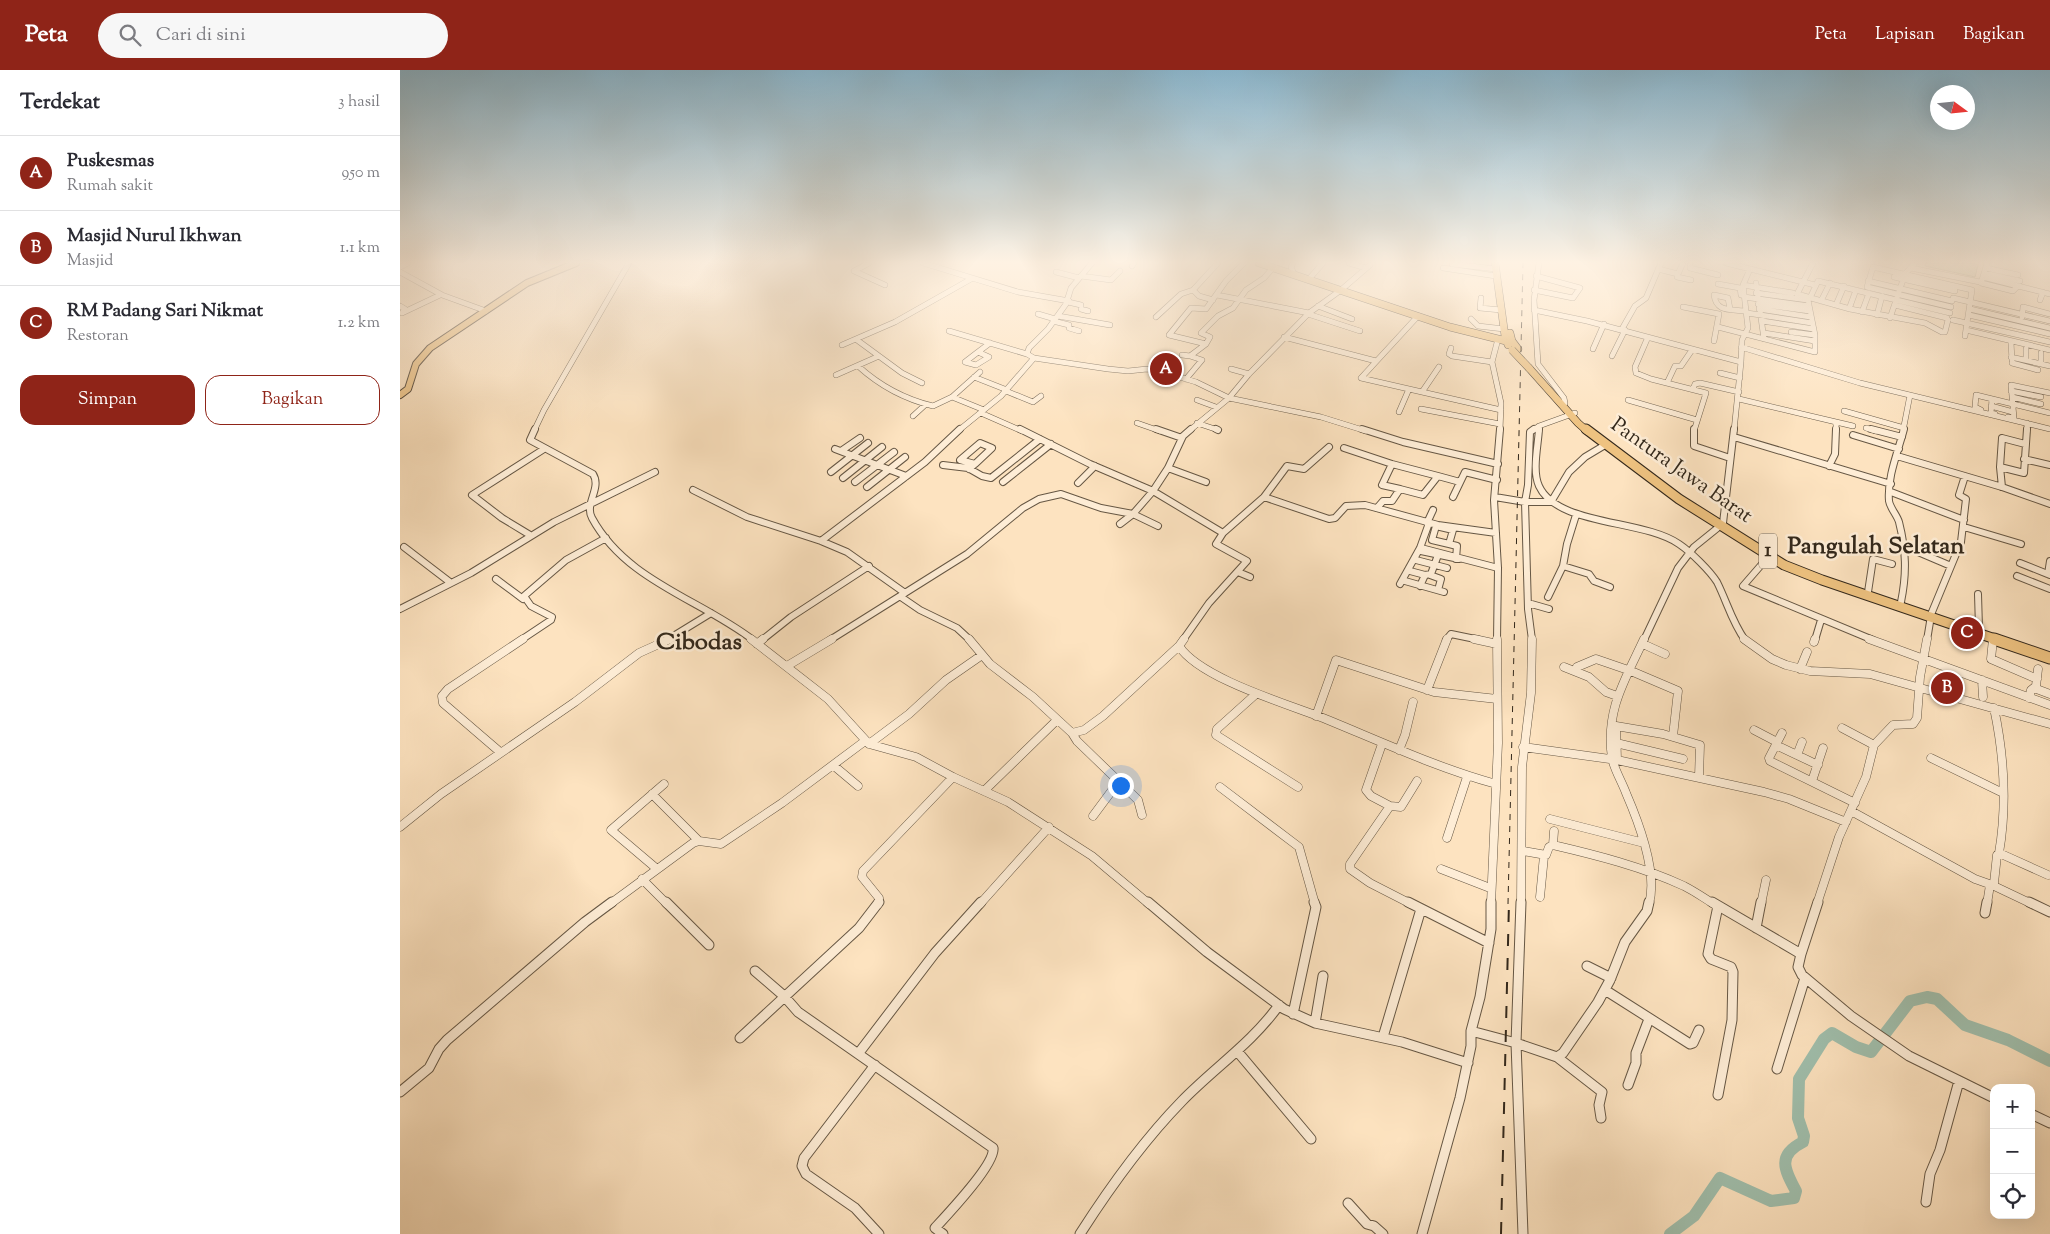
<!DOCTYPE html>
<html lang="id">
<meta charset="utf-8">
<style>
:root{--surface:#fff;--page:#f7f7f7;--text:#2b2b33;--muted:#7c7c81;--line:#e1e1e2;--accent:#8f2418}
body{margin:0;font-family:"Sorts Mill Goudy",serif;background:var(--page);color:var(--text)}
.controls{position:absolute;right:15px;bottom:15px;display:grid;overflow:hidden;border-radius:10px;box-shadow:0 5px 20px #0002}
.controls button{width:45px;height:45px;display:grid;place-items:center;padding:0;border:0;border-bottom:1px solid var(--line);background:var(--surface);color:var(--text);font:25px sans-serif}
.compass{position:absolute;left:1530px;top:15px;width:45px;height:45px;border-radius:50%;background:var(--surface);box-shadow:0 5px 20px #0002;rotate:105deg}
.you{position:absolute;left:720px;top:715px;width:18px;height:18px;margin:-12px;border:4px solid #fff;border-radius:50%;background:#1a73e8;box-shadow:0 0 0 8px #1a73e833}
.badge{display:grid;place-items:center;width:32px;height:32px;border-radius:50%;background:var(--accent);color:#fff;font-size:16px;font-weight:700}
.pin{position:absolute;translate:-50% -50%;border:2px solid #fff;box-shadow:0 1px 5px #0006}
.list{margin:0;padding:0;list-style:none}
h2{display:flex;justify-content:space-between;align-items:center;height:65px;margin:0;padding:0 20px;font-size:21px}
h2 small{font-size:16px;font-weight:400;color:var(--muted)}
.list li{display:grid;grid-template-columns:32px 1fr auto;gap:15px;align-items:center;box-sizing:border-box;height:75px;padding:0 20px;border-top:1px solid var(--line)}
.list b{display:block;font-size:19px;white-space:nowrap}
.list p{margin:0;font-size:16px;white-space:nowrap;color:var(--muted)}
.list em{font-size:16px;font-style:normal;color:var(--muted)}
.actions{display:flex;gap:10px;padding:15px 20px}
.actions a{flex:1;padding:11px 0;border:1px solid var(--accent);border-radius:15px;text-align:center;font-size:18px;color:var(--accent)}
.actions .main{background:var(--accent);color:#fff}
.icon{flex:none;width:28px;height:28px;fill:none;stroke:currentColor;stroke-width:2;stroke-linecap:round;stroke-linejoin:round}
.map{position:relative;flex:none;width:1650px;height:1164px;overflow:hidden}
header{display:flex;align-items:center;gap:30px;box-sizing:border-box;height:70px;padding:0 25px;background:var(--accent);color:#fff}
header strong{font-size:24px}
nav{display:flex;gap:28px;margin-inline-start:auto;font-size:18px}
.search{width:350px;height:45px;background:var(--page);display:flex;align-items:center;gap:12px;box-sizing:border-box;padding:0 18px;border-radius:28px;color:var(--muted);font-size:19px}
main{display:flex}
aside{flex:1;background:var(--surface)}
.map>svg:first-child{display:block}
</style>
<header>
<strong>Peta</strong>
<div class="search"><svg class="icon" aria-label="search" viewBox="0 0 24 24"><circle cx="10" cy="10" r="6"/><path d="M15 15l6 6"/></svg>Cari di sini</div>
<nav><a>Peta</a><a>Lapisan</a><a>Bagikan</a></nav>
</header>
<main>
<aside>
<h2>Terdekat<small>3 hasil</small></h2>
<ul class="list">
<li><span class="badge">A</span><div><b>Puskesmas</b><p>Rumah sakit</p></div><em>950 m</em></li>
<li><span class="badge">B</span><div><b>Masjid Nurul Ikhwan</b><p>Masjid</p></div><em>1.1 km</em></li>
<li><span class="badge">C</span><div><b>RM Padang Sari Nikmat</b><p>Restoran</p></div><em>1.2 km</em></li>
</ul>
<div class="actions"><a class="main">Simpan</a><a>Bagikan</a></div>
</aside>
<div class="map">
<svg width="1650" height="1164" viewBox="0 0 1650 1164">
<rect width="100%" height="100%" fill="#fde3c0"/>
<filter id="stains"><feTurbulence type="fractalNoise" baseFrequency=".004" numOctaves="4"/><feColorMatrix values="0 0 0 0 .2 0 0 0 0 .09 0 0 0 0 .02 0 0 0 .5 -.17"/></filter>
<radialGradient id="worn" r=".72"><stop offset=".6" stop-color="#630" stop-opacity="0"/><stop offset="1" stop-color="#630" stop-opacity=".3"/></radialGradient>
<path fill="#bbc596" stroke="#777658" d="M1526 193H1572L1578 195 1575 207 1525 196Z"/>
<g fill="none" stroke-linecap="round" stroke-linejoin="round">
<path stroke="#a0bfad" stroke-width="12" d="M1270 1164 1294 1146 1320 1108 1371 1131 1394 1128 1396 1121C1384 1099 1377 1085 1403 1072L1404 1066 1398 1048 1399 1009 1424 969 1432 963 1456 977 1471 982 1510 931 1527 927 1537 929 1565 955 1608 970 1650 991"/>
<g stroke="#665744" stroke-width="6">
<path id="minor-far3" d="M469 193 454 201 485 215
M523 193 618 222 669 231
M893 193 891 197 894 204
M949 193 966 198
M1139 193 1134 230 1138 294 1164 328 1165 333
M1326 193 1415 215
M1413 193 1397 224 1450 239 1525 253 1542 262H1545L1548 250
M1587 193 1581 213 1613 221 1618 216 1650 224
M1052 194 1096 199
M1290 195V198L1318 205
M732 196 734 193
M0 197 8 193
M1043 198 1096 206
M1511 198 1580 212
M1586 198 1618 205
M1258 199 1278 204 1277 207 1291 210
M0 202 42 225 86 241
M656 202 679 208
M1584 203 1620 211
M1278 204 1283 193
M681 206 711 210 720 201
M1494 207 1555 221
M1583 207 1618 216
M909 209 923 193
M1468 211 1552 231
M1356 213 1364 269
M1318 214 1340 218 1341 225
M1343 215 1393 223
M793 220 799 226 813 230
M1134 220 1173 228 1180 218 1136 206
M817 225 909 243
M1344 227 1409 236
M1081 228 1080 238 1101 240
M1410 228 1418 211 1550 243
M1553 228 1650 251
M1640 230 1643 222
M1421 231 1430 213
M668 232 681 235V239L688 241
M1358 234 1410 241
M1436 235 1444 216
M1495 235 1547 248
M0 236 5 239 2 243 40 225
M918 236 952 249
M1283 237 1319 244 1314 271
M1551 237 1467 217 1473 197 1572 220 1565 266
M1330 239 1328 228 1314 225C1316 242 1330 239 1344 241
M1359 239 1411 247
M1449 239 1456 220
M1570 239 1650 258
M1134 240 1187 251 1341 292 1334 361
M1462 242 1469 223
M1347 243 1412 253
M638 244 655 249
M908 244 960 261
M1477 245 1482 226
M1569 245 1650 264
M658 246 710 255
M1018 246 961 308 1022 322 1039 297
M756 247 781 224 793 220 818 193
M1622 247 1623 237 1650 244
M1490 248 1505 204 1515 193
M1071 249 1078 256 1104 259
M1553 250 1650 272
M653 251 669 255V258L679 261
M1362 251 1414 259
M1318 257 1415 282V265L1408 230 1356 223
M1222 259 1235 236 1246 228 1261 193
M1566 260 1650 280
M549 261 627 284
M1391 262 1415 265
M1364 263 1415 271
M884 267 976 291
M1248 267 1235 297 1236 303 1251 309 1306 323 1294 361
M1098 269 1092 292 1101 333 1100 361
M457 270 502 303 522 313
M1611 273 1612 290
M806 274 769 265 791 238 806 239 826 211 844 193
M442 275 495 252 571 209
M1341 277 1460 313 1650 359
M1051 278 1049 284 1052 286 1092 292
M1193 279 1204 254
M1626 279V290
M578 282 589 287 576 295 565 292Z
M578 282 590 273
M1641 283V294
M782 285 790 286
M1212 286 1225 260
M1611 287 1650 296
M634 288 708 299 728 301 747 299 763 302 796 312 829 328 921 347 966 361
M1341 292 1342 270 1348 258 1343 215 1350 199
M1612 293 1638 300
M458 296C480 316 504 329 533 336L552 327 584 340
M831 299 849 304
M1320 303 1340 308
M436 305 479 286
M574 307 607 320
M786 309 802 290 790 286 806 274 810 267 801 263 818 246 833 238 846 220 864 208 873 198
M1267 313 1275 296H1281L1292 280
M1293 319 1295 314 1300 313 1339 322
M606 321 633 332 641 326
M1611 321 1641 327
M1022 322 1101 340
M552 327 580 302
M1612 327 1641 334
M1339 329 1453 356
M1592 329 1591 343 1595 344
M797 330 816 337
M1228 330 1297 350
M1591 336 1613 342
M1021 339 1100 354
M1581 340 1575 337 1576 325 1650 343
M1444 341 1504 358
M999 342 1009 319
M581 343 622 361
M513 346 525 335
M1608 347 1614 348 1611 315 1650 323
M737 353 760 361
M797 353 818 360
M1466 358 1476 361
M134 361 144 340 229 193
M558 361 601 326 634 288 627 284 629 278 648 259 666 234 671 218 692 193
M789 361 829 328 849 304 909 243 941 220 970 195
M1132 361 1139 356 1175 343
M1139 361V356
M1436 361V352
M1503 361 1510 325
M1627 361V353"/>
</g>
<g stroke="#665744" stroke-width="8">
<path id="minor-far2" d="M135 359 130 370 193 404C202 418 184 434 192 448 226 511 300 529 353 570
M756 359 782 368
M816 359 818 360
M962 359 1003 372 1098 394
M1139 359C1138 376 1132 401 1139 416 1157 456 1243 449 1279 474 1291 482 1310 501 1317 512 1327 532 1332 552 1345 570
M1294 359V376L1330 388
M1471 359 1502 367
M1453 365 1499 379
M1334 367 1491 414
M580 373 592 378 575 394 560 390Z
M944 378 992 394 1038 406 1023 425 1000 419 992 431H983L977 438
M435 379 506 406
M441 381 460 368
M1497 386 1602 417 1650 434
M1624 389 1650 395
M992 394 982 415 1000 419
M543 395 568 398 582 406 591 408 640 369
M1429 396 1435 384 1436 359
M1600 397 1602 368 1625 374
M768 398 806 412
M569 399 575 394
M431 402 468 373
M1038 406 1060 412
M443 408 482 377
M455 412 494 382
M603 412 651 374
M678 413 695 396
M467 417 505 387
M1602 417 1600 397 1624 403 1627 359
M293 420 347 447 421 471 447 482 505 523
M1491 422 1564 450
M864 427 929 449 935 448 946 436 965 435 1038 455 1096 463
M1053 427 1065 402 1097 410
M1095 427 1125 432H1151L1169 402 1185 387 1205 375
M1027 453 1033 440
M1323 453 1334 359
M720 454 733 444 758 456
M1036 456 1053 460 1049 474 1032 470Z
M1564 457 1621 474
M823 463 864 427 887 396 904 399 929 377
M130 465 102 448 72 425 144 379
M421 471 525 392 560 359
M1049 474 1057 476 1056 489
M1504 476 1551 496
M4 477 51 513
M1369 486 1343 516 1473 570
M1059 489 1021 481V478L1098 498
M1016 490 1047 498
M1620 493 1650 505
M1163 496 1189 504 1194 511 1210 517
M1010 501 1025 505
M838 502 850 507
M1648 504 1650 491
M1030 505 1041 509 1038 520
M1617 506 1650 519
M96 509 123 529
M1005 511 1044 522
M1000 514 1020 478 1029 453
M1020 516 1025 505 1031 504 1038 485
M1468 522 1473 489 1492 494
M1578 524 1579 558
M501 527 520 540 557 558 570 570
M1148 527 1163 496 1167 474 1176 445
M1501 532C1507 503 1506 480 1499 452 1497 445 1490 438 1489 431 1487 407 1498 382 1504 359
M1128 533 1149 539
M0 539 71 503 154 452 255 402
M1532 542 1561 472 1566 429 1559 425 1565 406
M121 570 151 550 152 547 131 536 124 526 166 490 206 468
M267 570 311 543
M362 570 391 547 469 496
M430 570 567 484 623 438 639 429 661 424 701 438 733 444 753 421 690 394 620 359
M783 570 809 533 847 491 816 474 823 463 753 421 768 398 783 366 791 359
M1046 570 1051 564 1080 570
M1097 570 1098 498 1094 430 1100 359
M1132 570 1128 539 1125 432 1128 415 1130 362 1134 359
M1244 570 1278 498 1294 477 1320 456
M1415 570 1421 550
M1527 570 1531 546
M1593 570V568"/>
</g>
<g stroke="#665744" stroke-width="9">
<path id="minor-far1" d="M351 569 428 629 469 674 516 687 553 707 608 732 692 786 749 834
M569 569 590 594 633 627 672 663 684 660 703 646 779 576
M784 569 779 576C800 609 891 635 928 650 984 673 1038 698 1096 714
M1074 569 1097 574
M1244 569C1225 610 1205 640 1212 688 1214 699 1222 712 1226 723 1239 753 1258 802 1249 834
M1344 569 1372 589 1386 595 1410 601 1470 604 1650 654
M1469 569 1650 635
M1593 569 1591 589 1637 609
M1414 572 1415 569
M357 574 363 569
M1243 574 1265 584
M387 596 432 569
M1164 597 1189 607 1206 622 1217 626
M1177 597 1196 589 1231 601 1278 621 1273 666
M1400 599 1407 582
M1582 610 1583 627
M1634 618 1650 624
M1027 620 1047 569
M856 624 817 659 816 665 898 717
M1629 628 1631 620 1636 616 1638 599
M1594 638C1604 685 1607 736 1599 783
M916 646 936 590 1034 622 1097 629
M1442 658 1474 675
M1354 660 1377 672
M672 663 677 671 738 730 742 745
M1382 663 1369 688 1370 691 1455 733
M1212 672 1283 689
M469 674 509 644 546 610 582 585
M982 674 966 720 971 726 990 736 950 794V799L970 813 1011 834
M1376 675 1418 695
M1123 677 1217 690 1364 722 1389 729 1446 752
M999 680 1005 665 1013 632
M100 682 43 633 42 626 48 619 123 569
M1397 685 1402 672
M1531 688 1603 723
M1217 690 1216 656 1263 664 1300 675 1299 707
M433 695 458 716
M1412 711 1423 678
M820 717 899 777 915 834
M584 721 657 650
M252 724 299 771
M990 736 1001 737 1017 711
M1451 741 1575 809 1592 815 1594 813 1597 785 1599 783 1648 805
M693 746 719 711
M1150 749 1244 773
M0 757 41 724 175 632 239 583 270 569
M1047 768 1067 707
M1153 775C1196 785 1243 797 1284 816 1294 821 1304 828 1314 834
M1123 781 1146 785 1149 777 1153 775 1154 761
M257 799 211 760 264 714
M1041 799 1090 818
M242 809 267 834
M1592 815 1632 834
M1140 827 1144 786
M210 834 293 773 299 771 321 774 382 733 465 671
M478 834 479 828 462 807 463 801 553 707
M580 834 649 757
M1091 834 1098 673 1097 569
M1121 834 1122 697 1131 623 1132 569
M1361 834 1366 810
M1417 834 1439 767 1466 707 1474 675 1493 655 1513 654 1517 648 1520 607 1527 569
M1587 834 1590 815"/>
</g>
<g stroke="#665744" stroke-width="11">
<path id="minor" d="M266 832 309 875
M748 832 807 882 884 939 915 953 1002 972 1068 993
M1008 832 1089 873
M1121 832 1116 973 1123 1164
M1312 832 1401 884 1418 832
M1629 832 1650 842
M1318 836 1308 884 1311 889 1331 897 1333 902 1332 950 1318 1025
M1585 843 1587 832
M1356 858 1361 832
M1401 884 1398 897 1402 905 1451 946 1509 986 1594 1028
M1187 896 1211 908
M355 901 384 926 398 942 593 1078C596 1093 547 1145 535 1158L543 1164
M1205 920 1290 974 1293 973 1299 960
M893 944 916 837 914 832
M915 953 923 906
M1071 961 1116 973 1157 987 1163 983 1198 932 1210 910 1225 872 1247 841 1249 832
M983 967 1021 839
M340 968 459 858 479 832
M837 981 911 1069
M458 984 535 883 581 832
M1157 987 1202 1022 1199 1035 1201 1048
M475 995 404 1088 402 1096 406 1104 455 1138 479 1164
M1377 999 1405 908
M1228 1015 1236 993V983L1249 949
M0 1022 29 998 39 979 47 970 185 852 212 832
M1631 1044 1650 1053
M1526 1132 1530 1104 1540 1080 1559 1011
M948 1133 967 1154 974 1156 983 1164
M680 1164C710 1117 743 1071 782 1031 814 998 852 973 879 935
M1022 1164 1060 1028 1071 976V961L1080 927 1091 859V832"/>
</g>
<g stroke="#33281b" stroke-width="8">
<path id="major" d="M0 325 8 319 16 294 30 278 127 213 176 193"/>
</g>
<g stroke="#33281b" stroke-width="8">
<path id="highway-far2" d="M859 193 1050 257 1106 271
M1095 193 1105 266 1108 275
M1110 263 1112 271 1118 279
M1129 298 1178 353 1187 361"/>
</g>
<g stroke="#33281b" stroke-width="11">
<path id="highway-far1" d="M1186 359 1279 429 1384 495 1422 510 1598 570"/>
</g>
<g stroke="#33281b" stroke-width="13">
<path id="highway" d="M1594 569 1650 588"/>
</g>
<use href="#minor-far3" stroke="#feedd6" stroke-width="5"/>
<use href="#minor-far2" stroke="#feedd6" stroke-width="6"/>
<use href="#minor-far1" stroke="#feedd6" stroke-width="8"/>
<use href="#minor" stroke="#feedd6" stroke-width="9"/>
<use href="#major" stroke="#eec280" stroke-width="6"/>
<use href="#highway-far2" stroke="#eec280" stroke-width="7"/>
<use href="#highway-far1" stroke="#eec280" stroke-width="9"/>
<use href="#highway" stroke="#eec280" stroke-width="11"/>
<path stroke="#33281b" stroke-width="1" stroke-dasharray="6 6" stroke-linecap="butt" d="M1108 834 1123 193"/>
<path stroke="#33281b" stroke-width="2" stroke-dasharray="12 12" stroke-linecap="butt" d="M1101 1164 1109 832"/>
<g stroke="#33281b" stroke-width="8" stroke-linecap="butt">
<path id="highway-bridge" d="M1112 280 1129 298"/>
</g>
<use href="#highway-bridge" stroke="#eec280" stroke-width="7"/>
</g>
<linearGradient id="sky" x2="0" y2="1"><stop stop-color="#8bb8d0"/><stop offset="0.54" stop-color="#fef2e3"/><stop offset="1" stop-color="#fef2e3" stop-opacity="0"/></linearGradient>
<rect width="1650" height="356" fill="url(#sky)"/>
<g text-anchor="middle" dominant-baseline="central" stroke-width="5" stroke-linejoin="round" paint-order="stroke">
<rect fill="#feedd6" stroke="#706353" stroke-width="1" x="1359" y="463.5" width="18" height="35" rx="4"/>
<g font-size="20" font-weight="bold" fill="#33281b">
<text x="1368" y="481">1</text>
</g>
<g font-size="21" fill="#33281b" stroke="#feedd6">
<text transform="translate(1281 401) rotate(35)">Pantura Jawa Barat</text>
</g>
<g font-size="24" font-weight="bold" fill="#33281b" stroke="#feedd6">
<text x="1476" y="477">Pangulah Selatan</text>
<text x="299" y="573">Cibodas</text>
</g>
</g>
<rect width="100%" height="100%" filter="url(#stains)"/>
<rect width="100%" height="100%" fill="url(#worn)"/>
</svg>
<div class="controls">
<button>+</button>
<button>−</button>
<button><svg class="icon" aria-label="locate" viewBox="0 0 24 24"><circle cx="12" cy="12" r="6"/><path d="M12 2v4M12 18v4M2 12h4M18 12h4"/></svg></button>
</div>
<svg class="compass" viewBox="-18 -18 36 36"><path d="M0-13l5 13h-10z" fill="#e53935"/><path d="M0 13l5-13h-10z" fill="#7c7c81"/></svg>
<div class="you"></div>
<div class="pin badge" style="left:766px;top:299px">A</div>
<div class="pin badge" style="left:1547px;top:618px">B</div>
<div class="pin badge" style="left:1567px;top:563px">C</div>
</div>
</main>
